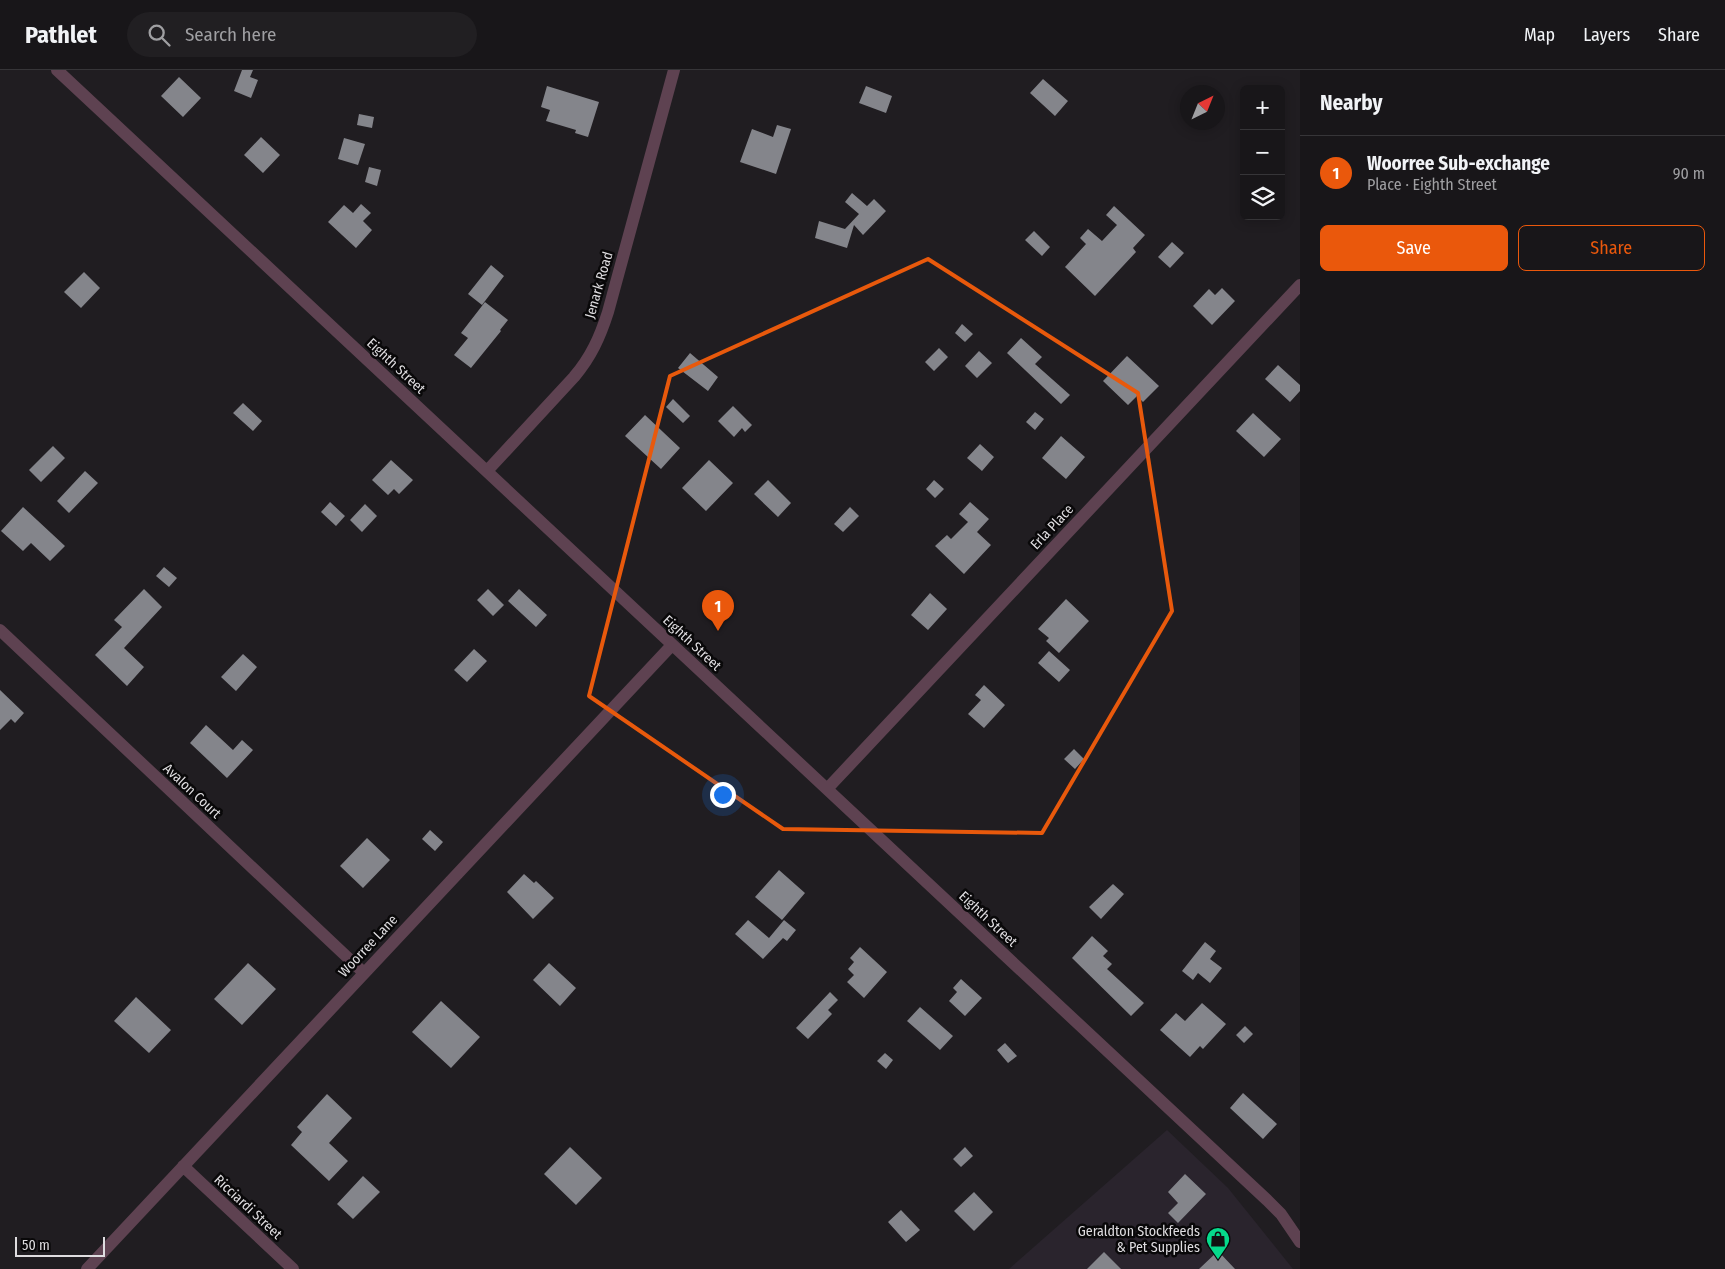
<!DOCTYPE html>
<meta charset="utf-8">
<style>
:root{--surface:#181619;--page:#211f22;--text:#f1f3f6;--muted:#9f9fa2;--line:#363538;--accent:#ea580c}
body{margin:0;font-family:"Fira Sans Condensed",sans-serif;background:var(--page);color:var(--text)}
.controls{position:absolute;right:15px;top:15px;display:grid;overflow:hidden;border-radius:8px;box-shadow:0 2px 12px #0003}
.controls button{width:45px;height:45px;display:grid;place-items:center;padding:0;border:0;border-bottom:1px solid var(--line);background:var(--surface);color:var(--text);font:25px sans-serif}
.compass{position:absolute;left:1180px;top:15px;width:45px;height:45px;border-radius:50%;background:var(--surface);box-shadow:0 2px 12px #0003;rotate:43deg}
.scale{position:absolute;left:15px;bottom:12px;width:90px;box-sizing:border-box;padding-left:5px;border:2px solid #dfdde0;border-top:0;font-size:14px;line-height:18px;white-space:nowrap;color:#dfdde0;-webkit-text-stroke:4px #090809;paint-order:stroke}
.you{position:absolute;left:722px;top:724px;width:18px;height:18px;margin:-12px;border:4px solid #fff;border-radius:50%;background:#1a73e8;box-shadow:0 0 0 8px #1a73e833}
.badge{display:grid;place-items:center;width:32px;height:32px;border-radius:50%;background:var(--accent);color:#fff;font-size:16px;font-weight:700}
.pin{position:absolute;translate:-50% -41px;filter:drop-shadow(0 1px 2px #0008)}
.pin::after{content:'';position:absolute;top:26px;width:18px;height:15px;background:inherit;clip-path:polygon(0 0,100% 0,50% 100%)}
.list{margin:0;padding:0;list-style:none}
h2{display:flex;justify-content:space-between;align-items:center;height:65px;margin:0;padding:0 20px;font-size:21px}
h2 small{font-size:16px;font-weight:400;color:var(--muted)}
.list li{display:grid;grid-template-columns:32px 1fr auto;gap:15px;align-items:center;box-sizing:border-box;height:75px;padding:0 20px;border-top:1px solid var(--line)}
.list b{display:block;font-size:19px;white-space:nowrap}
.list p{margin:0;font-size:16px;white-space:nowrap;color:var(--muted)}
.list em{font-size:16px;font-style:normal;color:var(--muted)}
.actions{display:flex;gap:10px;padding:15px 20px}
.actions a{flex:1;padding:11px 0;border:1px solid var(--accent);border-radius:8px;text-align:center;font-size:18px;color:var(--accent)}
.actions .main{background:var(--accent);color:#fff}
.icon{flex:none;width:28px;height:28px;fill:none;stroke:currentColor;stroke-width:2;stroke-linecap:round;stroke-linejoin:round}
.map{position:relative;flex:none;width:1300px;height:1199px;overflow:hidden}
header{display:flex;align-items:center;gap:30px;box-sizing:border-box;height:70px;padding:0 25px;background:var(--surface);border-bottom:1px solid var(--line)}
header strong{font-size:24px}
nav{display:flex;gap:28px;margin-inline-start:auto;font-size:18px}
.search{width:350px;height:45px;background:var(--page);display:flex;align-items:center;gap:12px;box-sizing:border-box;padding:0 18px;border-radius:28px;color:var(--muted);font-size:19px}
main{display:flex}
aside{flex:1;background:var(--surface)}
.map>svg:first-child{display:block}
</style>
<header>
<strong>Pathlet</strong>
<div class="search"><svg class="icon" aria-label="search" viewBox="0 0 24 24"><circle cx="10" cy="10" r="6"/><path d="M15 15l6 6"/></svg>Search here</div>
<nav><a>Map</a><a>Layers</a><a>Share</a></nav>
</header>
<main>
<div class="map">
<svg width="1300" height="1199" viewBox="0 0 1300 1199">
<rect width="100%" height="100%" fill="#201d21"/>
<path fill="#2a242d" d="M1167 1060 1228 1118 1293 1199H1009Z"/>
<path fill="#84858b" d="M242 0H253L250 7 258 10 251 28 234 21Z
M179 7 201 28 183 47 161 26Z
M1043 9 1068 31 1055 46 1030 23Z
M547 16 599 32 588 67 575 63 576 60 546 51 550 40 541 37Z
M866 16 892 26 886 43 859 33Z
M359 44 374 47 372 58 357 55Z
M777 55 791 59 776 104 740 92 752 59 773 67Z
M261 67 280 85 263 103 244 85Z
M344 68 365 74 358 95 338 89Z
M369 97 381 100 377 116 365 112Z
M852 123 867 136 874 129 886 141 863 165 854 155 847 178 815 168 819 151 845 159 859 144 845 132Z
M361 134 371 143 363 151 372 160 356 178 328 152 344 135 353 143Z
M1114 136 1145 165 1133 178 1136 182 1095 226 1065 197 1086 174 1080 168 1088 159 1102 171 1117 155 1106 145Z
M1034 161 1050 177 1042 186 1025 170Z
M1172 172 1184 183 1170 198 1158 187Z
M491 195 504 206 482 235 468 224Z
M84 202 100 218 81 238 64 222Z
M1222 218 1235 231 1212 255 1193 236 1209 219 1215 225Z
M485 232 508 250 500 260 501 261 471 298 454 285 468 268 461 263Z
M962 254 973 264 965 272 955 263Z
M1021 268 1042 287 1035 294 1070 325 1061 334 1007 283Z
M939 278 948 287 934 301 925 292Z
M979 281 992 293 977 308 965 296Z
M690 283 718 307 708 321 678 298Z
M1127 286 1159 316 1143 332 1137 326 1128 335 1103 311Z
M1278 295 1300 315V321L1290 332 1265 309Z
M673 329 690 346 683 353 666 337Z
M243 333 262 351 253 361 233 343Z
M733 336 752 355 745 362 742 358 734 367 718 351Z
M1035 342 1044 349 1035 360 1026 352Z
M1253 343 1281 369 1264 387 1236 361Z
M645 345 680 378 661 399 625 366Z
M1061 366 1085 387 1066 409 1042 388Z
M980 374 994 387 982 401 967 388Z
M53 376 65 388 41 412 29 400Z
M391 390 413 410 399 424 394 419 388 425 372 410Z
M709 390 733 413 706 441 682 418Z
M85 401 98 413 69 443 57 431Z
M768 410 791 433 778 447 754 424Z
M934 410 944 419 935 428 926 419Z
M330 432 345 446 336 456 321 442Z
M970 432 989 449 977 462 991 475 964 504 935 476 947 465 951 469 968 452 959 444Z
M365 434 377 446 362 462 350 450Z
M23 437 65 476 50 491 31 473 23 481 1 461Z
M850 437 859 446 843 462 834 454Z
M164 497 177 508 169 517 156 506Z
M144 519 162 537 124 578 144 597 127 616 95 585 122 557 114 550Z
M488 519 504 535 493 546 477 530Z
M519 519 547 545 536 557 508 531Z
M930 523 947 539 928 560 911 545Z
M1066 529 1089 551 1059 583 1046 571 1049 568 1038 559Z
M474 579 487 591 467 612 454 600Z
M1049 581 1070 600 1059 612 1038 593Z
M243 584 257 597 236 621 221 607Z
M984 615 1005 635 984 658 968 644 981 630 975 625Z
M0 620 24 643 15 653 11 649 0 660Z
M206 655 233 680 242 670 253 680 227 708 190 673Z
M1074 679 1084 689 1075 699 1064 689Z
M430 760 443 772 435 781 422 769Z
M367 768 390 790 363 818 340 796Z
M779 800 805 823 782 850 755 827Z
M524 804 534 813 536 811 554 828 533 849 507 822Z
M1113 814 1124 824 1101 849 1089 837Z
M748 850 769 868 784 850 796 860 787 871 783 868 763 889 735 864Z
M1092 866 1108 881 1103 886 1112 894 1107 899 1144 933 1131 946 1072 888Z
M1205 872 1216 881 1210 889 1222 898 1210 913 1198 903 1193 910 1182 901Z
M860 877 887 902 864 928 847 912 854 905 848 899 854 892 850 888Z
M248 893 276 919 242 955 214 929Z
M549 893 576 918 560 936 533 910Z
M961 909 982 928 965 946 949 931 957 922 953 918Z
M830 922 838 930 828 940 832 944 808 969 796 958Z
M136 927 171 960 149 983 114 951Z
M441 931 480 967 451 998 412 962Z
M1202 933 1226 954 1203 979 1200 976 1190 987 1160 960 1176 943 1185 951Z
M920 937 953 966 940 980 907 951Z
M1245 956 1253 964 1244 973 1236 965Z
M1005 973 1017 986 1008 993 997 980Z
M885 983 893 990 886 999 877 991Z
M1243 1023 1277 1054 1263 1069 1230 1038Z
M327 1024 352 1048 329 1073 348 1091 329 1111 291 1075 302 1062 297 1057Z
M570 1077 602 1108 576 1135 544 1104Z
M965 1077 973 1086 961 1097 953 1089Z
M1185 1104 1206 1124 1178 1153 1168 1143 1178 1133 1168 1122Z
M363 1106 380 1122 353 1149 337 1134Z
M974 1122 993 1142 974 1161 954 1141Z
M901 1140 920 1160 906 1172 888 1152Z
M1218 1181 1235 1199H1199Z
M1104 1182 1121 1199H1087Z"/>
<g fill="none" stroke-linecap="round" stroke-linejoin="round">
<path stroke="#5e4251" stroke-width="12" d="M57 0 1267 1130 1281 1144 1300 1172
M487 401 574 307C591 287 600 267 608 242L674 0
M0 560 364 903
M827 719 1300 215
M183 1096 293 1199
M87 1199 672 575"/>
</g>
<path fill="none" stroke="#e8590c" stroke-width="4" stroke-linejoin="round" d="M928 189 1138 323 1172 541 1042 763 783 759 589 626 670 306Z"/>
<defs>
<g id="shop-pin" transform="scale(1.25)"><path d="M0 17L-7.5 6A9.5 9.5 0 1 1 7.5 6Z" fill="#06d98b" stroke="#090809"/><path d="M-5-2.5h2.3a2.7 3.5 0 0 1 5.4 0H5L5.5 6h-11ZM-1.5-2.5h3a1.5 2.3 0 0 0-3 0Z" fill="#111"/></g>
</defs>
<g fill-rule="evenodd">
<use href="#shop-pin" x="1218" y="1169"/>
</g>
<g text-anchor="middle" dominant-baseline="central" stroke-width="5" stroke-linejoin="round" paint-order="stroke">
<g font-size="14" fill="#dfdde0" stroke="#090809">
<text transform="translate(599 215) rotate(-74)">Jenark Road</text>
<text transform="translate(396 296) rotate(43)">Eighth Street</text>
<text transform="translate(1052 457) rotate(-47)">Erla Place</text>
<text transform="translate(692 573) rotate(43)">Eighth Street</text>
<text transform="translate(192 721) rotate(43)">Avalon Court</text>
<text transform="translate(988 849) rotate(43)">Eighth Street</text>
<text transform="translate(368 876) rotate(-47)">Woorree Lane</text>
<text transform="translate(248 1137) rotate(43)">Ricciardi Street</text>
</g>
<g font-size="14" fill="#dfdde0" stroke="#090809" text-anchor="end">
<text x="1200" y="1161">Geraldton Stockfeeds<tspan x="1200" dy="16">&amp; Pet Supplies</tspan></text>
</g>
</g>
</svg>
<div class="controls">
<button>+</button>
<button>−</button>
<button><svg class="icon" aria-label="layers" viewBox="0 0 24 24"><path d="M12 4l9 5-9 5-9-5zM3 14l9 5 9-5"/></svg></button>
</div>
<svg class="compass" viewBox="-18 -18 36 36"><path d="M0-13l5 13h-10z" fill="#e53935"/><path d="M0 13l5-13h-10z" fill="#9f9fa2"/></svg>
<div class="scale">50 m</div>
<div class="you"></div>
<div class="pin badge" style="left:718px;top:561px">1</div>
</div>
<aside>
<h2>Nearby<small></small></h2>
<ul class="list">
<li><span class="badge">1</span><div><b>Woorree Sub-exchange</b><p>Place · Eighth Street</p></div><em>90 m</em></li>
</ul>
<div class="actions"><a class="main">Save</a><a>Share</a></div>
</aside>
</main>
